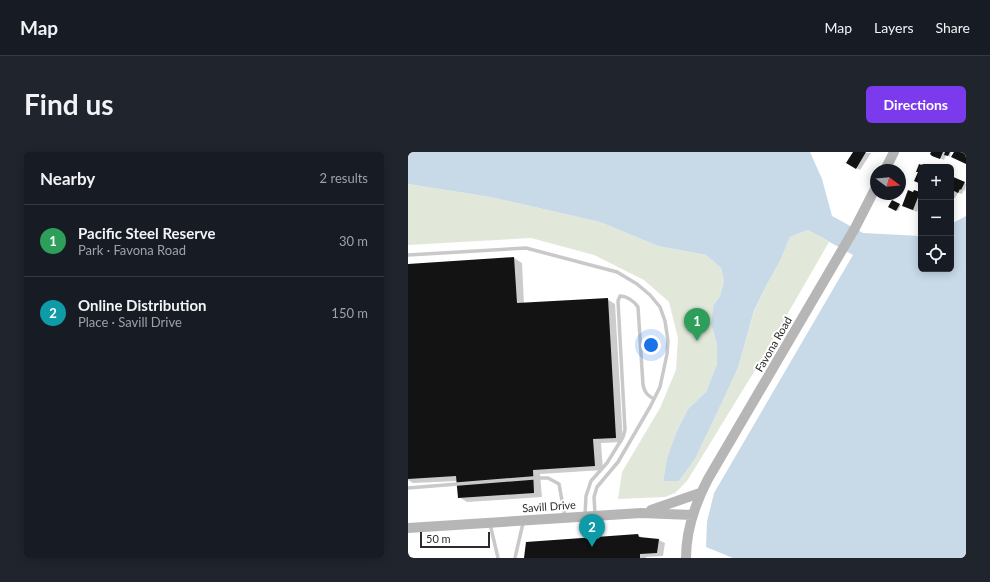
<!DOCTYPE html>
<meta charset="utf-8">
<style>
:root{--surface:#171b24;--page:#20242c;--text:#f1f3f6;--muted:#9ea1a6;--line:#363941;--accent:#7c3aed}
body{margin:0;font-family:Lato,sans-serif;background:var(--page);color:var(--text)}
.controls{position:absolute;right:12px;top:12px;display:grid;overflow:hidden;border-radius:6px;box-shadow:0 2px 10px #0003}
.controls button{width:36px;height:36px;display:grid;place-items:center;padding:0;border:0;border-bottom:1px solid var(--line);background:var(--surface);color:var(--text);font:20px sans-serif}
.compass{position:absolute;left:462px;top:12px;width:36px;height:36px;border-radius:50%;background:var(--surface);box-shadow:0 2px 10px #0003;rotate:106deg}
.scale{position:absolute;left:12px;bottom:10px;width:70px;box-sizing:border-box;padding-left:4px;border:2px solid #2c2c2c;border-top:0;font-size:11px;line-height:14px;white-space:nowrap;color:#2c2c2c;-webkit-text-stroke:3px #fff;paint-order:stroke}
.you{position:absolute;left:243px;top:193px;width:14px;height:14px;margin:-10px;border:3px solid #fff;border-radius:50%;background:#1a73e8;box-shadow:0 0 0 6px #1a73e833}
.badge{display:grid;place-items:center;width:26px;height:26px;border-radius:50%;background:var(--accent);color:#fff;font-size:13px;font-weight:700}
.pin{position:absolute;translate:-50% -33px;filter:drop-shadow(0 1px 2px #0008)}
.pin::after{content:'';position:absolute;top:21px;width:14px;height:12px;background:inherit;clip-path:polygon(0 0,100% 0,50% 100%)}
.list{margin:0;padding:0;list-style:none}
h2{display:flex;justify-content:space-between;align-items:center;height:52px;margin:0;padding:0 16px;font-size:17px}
h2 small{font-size:13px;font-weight:400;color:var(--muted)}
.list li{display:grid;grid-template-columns:26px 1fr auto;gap:12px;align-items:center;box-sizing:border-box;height:72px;padding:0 16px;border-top:1px solid var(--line)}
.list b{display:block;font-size:15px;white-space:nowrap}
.list p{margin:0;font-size:13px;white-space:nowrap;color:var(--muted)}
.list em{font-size:13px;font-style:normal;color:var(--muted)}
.icon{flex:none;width:22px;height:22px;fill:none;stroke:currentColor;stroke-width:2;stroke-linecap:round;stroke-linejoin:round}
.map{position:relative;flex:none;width:558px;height:406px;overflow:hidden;border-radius:6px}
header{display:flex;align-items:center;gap:24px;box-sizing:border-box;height:56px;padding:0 20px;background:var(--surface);border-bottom:1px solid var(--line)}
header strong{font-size:19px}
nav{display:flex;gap:22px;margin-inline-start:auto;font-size:14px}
.intro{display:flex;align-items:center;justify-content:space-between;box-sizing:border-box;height:96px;padding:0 24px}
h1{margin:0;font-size:28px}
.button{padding:10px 18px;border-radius:6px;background:var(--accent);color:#fff;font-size:14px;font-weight:700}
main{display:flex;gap:24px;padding:0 24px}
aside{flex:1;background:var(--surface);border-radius:6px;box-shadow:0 2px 10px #0003}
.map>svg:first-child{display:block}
</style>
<header>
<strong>Map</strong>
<nav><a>Map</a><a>Layers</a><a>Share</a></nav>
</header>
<div class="intro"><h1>Find us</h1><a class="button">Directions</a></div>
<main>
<aside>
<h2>Nearby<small>2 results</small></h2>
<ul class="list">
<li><span class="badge" style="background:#2e9e5b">1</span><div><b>Pacific Steel Reserve</b><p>Park · Favona Road</p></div><em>30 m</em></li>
<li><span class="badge" style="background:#0f9aa8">2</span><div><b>Online Distribution</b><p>Place · Savill Drive</p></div><em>150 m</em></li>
</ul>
</aside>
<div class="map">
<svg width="558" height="406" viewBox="0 0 558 406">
<rect width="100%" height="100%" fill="#fff"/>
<path fill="#e1e8da" d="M0 32 82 45 192 70 250 94 298 103 313 116 316 129 312 144 305 154 303 172 309 192V212L298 240 280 257 268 281 259 306 255 329H271L287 307 330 216 346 160 358 134 372 109 382 85 400 78 421 90 349 215 279 329 267 341 257 345 210 347 214 320 252 256 268 218 270 186 261 150 236 128 186 103 123 86 0 93Z"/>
<path fill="#c8d9e7" d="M0 0H402L414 27 424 64 455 81 513 84V117H543V72L558 64V406H325L298 395 299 370 306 341 445 103 400 78 382 85 372 109 358 134 346 159 330 216 315 248 287 307 271 329H255L259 306 268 281 280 257 298 240 309 212V192L303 172 305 154 312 144 316 129 313 116 298 103 250 94 192 70 82 45 0 32Z"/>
<path fill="#0003" d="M446 0 463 1 452 18 439 11Z
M524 0H543L542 5 538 3 536 8 527 4Z
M543 25 558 32 557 39 556 38 554 42 550 41 547 46 543 44Z
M505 41 513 42V49L509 60 499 56Z
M484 49 493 53 490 59 482 55Z
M106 106 114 111 116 152 199 147 207 152 215 290 193 291 195 318 132 322 134 345 59 350 51 345 50 329 5 331 0 328V113Z
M230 383 235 386 251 388 257 391 255 404 238 405V406H117Z"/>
<path fill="#131313" d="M445 0H458L448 17 438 11Z
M523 0H535L532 7 524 4 522 2Z
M537 0H542L540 4 536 3Z
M546 0H558V12L543 5Z
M511 12 519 15H513V32L506 29 510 20H508Z
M543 24 557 30 553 38 552 37 550 41 546 39 543 45Z
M500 38 505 40 506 38 512 40 505 58 494 54Z
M484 48 492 52 488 59 480 55Z
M106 105 109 151 200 146 208 286 185 287 187 314 125 318 126 341 50 346 48 324 0 327V112Z
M230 382 231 385 251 387 249 401 232 402V406H116L118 390Z"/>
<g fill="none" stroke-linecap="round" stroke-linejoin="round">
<path stroke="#c9c9c9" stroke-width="3.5" d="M0 103 118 96 209 120 229 132 242 143 252 155 257 169 260 189 259 202 252 235 242 255 210 310 189 335 186 345 187 362
M0 336 125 326H140L151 332 157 365
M177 363 178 344 183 329 199 311 215 285 217 278 210 149 212 144C219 144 227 150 230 155L235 233C237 241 239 243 246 247
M82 372 90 406
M107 406 115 371"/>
<path stroke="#b6b6b6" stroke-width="10" d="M477 18 486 0
M243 358 292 341
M0 376 233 361 284 363
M278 406C278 378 287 352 300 327L447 76 468 35"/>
</g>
<g text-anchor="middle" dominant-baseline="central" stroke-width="4" stroke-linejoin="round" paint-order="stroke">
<g font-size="11" fill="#2c2c2c" stroke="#fff">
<text transform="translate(365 192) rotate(-60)">Favona Road</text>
<text transform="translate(141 354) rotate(-4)">Savill Drive</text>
</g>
</g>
</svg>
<div class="controls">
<button>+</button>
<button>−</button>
<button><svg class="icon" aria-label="locate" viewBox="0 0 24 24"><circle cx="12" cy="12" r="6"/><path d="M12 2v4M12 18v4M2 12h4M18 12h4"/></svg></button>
</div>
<svg class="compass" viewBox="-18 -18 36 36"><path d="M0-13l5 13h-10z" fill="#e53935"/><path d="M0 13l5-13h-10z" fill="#9ea1a6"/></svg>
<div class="scale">50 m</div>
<div class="you"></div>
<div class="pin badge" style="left:289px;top:189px;background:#2e9e5b">1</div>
<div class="pin badge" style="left:184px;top:395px;background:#0f9aa8">2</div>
</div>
</main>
